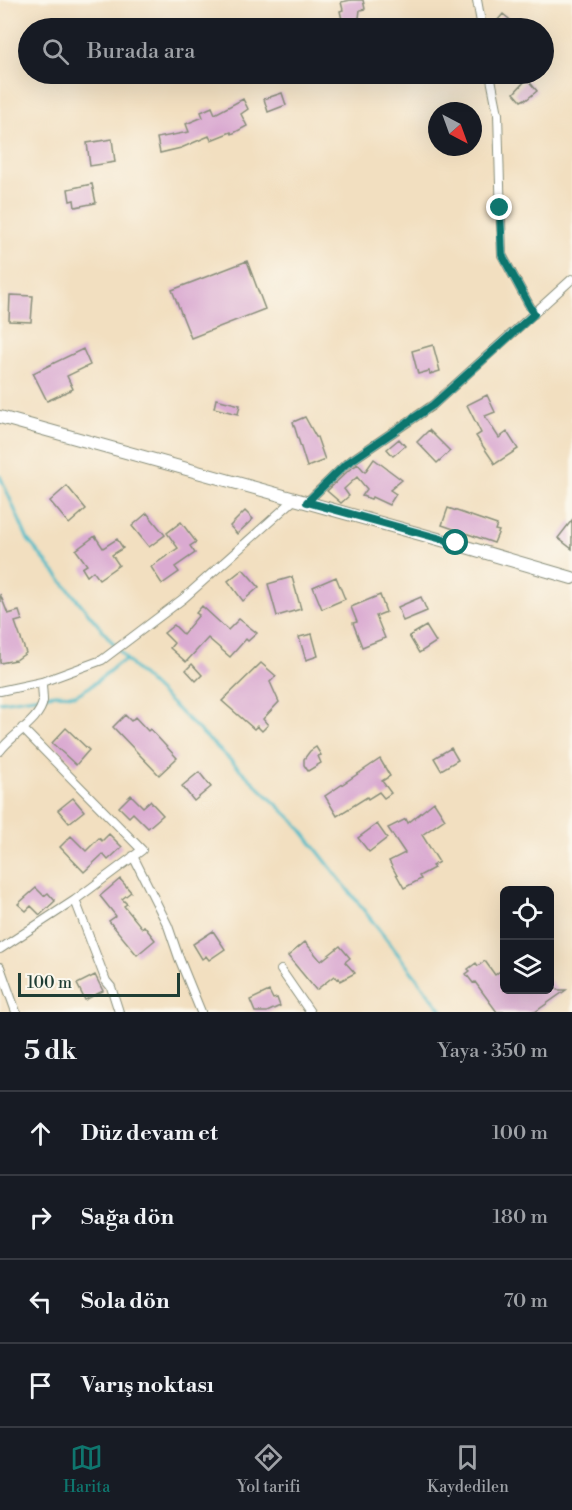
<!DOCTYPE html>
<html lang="tr">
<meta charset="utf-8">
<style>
:root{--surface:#171b24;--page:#242831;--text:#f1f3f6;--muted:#9ea1a6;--line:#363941;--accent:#0f766e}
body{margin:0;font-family:"Libre Bodoni",serif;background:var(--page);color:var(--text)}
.controls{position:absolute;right:18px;bottom:18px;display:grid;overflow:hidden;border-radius:9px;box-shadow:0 6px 24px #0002}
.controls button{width:54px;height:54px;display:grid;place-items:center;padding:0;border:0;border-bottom:2px solid var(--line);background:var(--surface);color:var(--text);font:30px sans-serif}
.compass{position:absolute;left:428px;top:102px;width:54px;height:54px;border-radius:50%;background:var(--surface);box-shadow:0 6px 24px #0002;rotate:139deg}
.scale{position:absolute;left:18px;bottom:15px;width:162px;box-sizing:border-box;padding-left:6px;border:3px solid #1f3d34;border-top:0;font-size:16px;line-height:21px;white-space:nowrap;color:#1f3d34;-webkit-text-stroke:4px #fbf7ec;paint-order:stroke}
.stop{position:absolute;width:18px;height:18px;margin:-14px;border:4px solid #0f766e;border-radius:50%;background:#fff}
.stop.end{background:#0f766e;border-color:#fff;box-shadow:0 2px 6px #0008}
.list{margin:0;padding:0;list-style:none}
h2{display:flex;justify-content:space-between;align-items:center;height:78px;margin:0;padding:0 24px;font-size:26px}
h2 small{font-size:20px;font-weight:400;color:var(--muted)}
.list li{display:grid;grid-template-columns:39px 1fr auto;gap:18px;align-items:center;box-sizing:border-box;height:84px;padding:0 24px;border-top:2px solid var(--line)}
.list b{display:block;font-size:22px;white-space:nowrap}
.list em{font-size:20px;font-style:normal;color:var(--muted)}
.icon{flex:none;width:33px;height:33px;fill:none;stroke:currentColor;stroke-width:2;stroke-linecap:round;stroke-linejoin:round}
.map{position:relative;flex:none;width:572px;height:1012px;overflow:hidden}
.search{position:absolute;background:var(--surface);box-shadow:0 6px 24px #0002;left:18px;right:18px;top:18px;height:66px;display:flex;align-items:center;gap:15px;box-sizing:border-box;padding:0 21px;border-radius:33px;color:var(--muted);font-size:22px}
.sheet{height:414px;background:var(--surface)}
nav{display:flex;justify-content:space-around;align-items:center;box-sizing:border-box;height:84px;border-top:2px solid var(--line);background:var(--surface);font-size:16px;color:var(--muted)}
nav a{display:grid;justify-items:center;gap:3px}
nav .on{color:var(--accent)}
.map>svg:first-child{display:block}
</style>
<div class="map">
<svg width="572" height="1012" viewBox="0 0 572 1012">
<rect width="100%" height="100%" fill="#fbf7ec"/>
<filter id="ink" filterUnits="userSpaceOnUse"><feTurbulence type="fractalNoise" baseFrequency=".0167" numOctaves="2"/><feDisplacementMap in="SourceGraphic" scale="12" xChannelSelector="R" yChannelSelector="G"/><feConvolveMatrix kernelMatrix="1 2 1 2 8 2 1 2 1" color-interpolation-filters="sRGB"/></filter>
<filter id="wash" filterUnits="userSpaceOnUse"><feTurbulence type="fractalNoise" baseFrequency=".008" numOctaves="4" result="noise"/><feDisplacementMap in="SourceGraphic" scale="24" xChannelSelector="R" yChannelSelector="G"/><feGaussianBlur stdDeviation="1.35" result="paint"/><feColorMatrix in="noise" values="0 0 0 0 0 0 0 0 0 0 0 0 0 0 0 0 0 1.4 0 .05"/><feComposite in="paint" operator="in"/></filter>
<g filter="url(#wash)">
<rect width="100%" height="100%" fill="#f2dfc0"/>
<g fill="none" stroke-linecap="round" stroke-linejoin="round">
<path stroke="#4dbac7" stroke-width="3" d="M0 476 28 540 132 666 296 823 443 1012
M0 702 55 694 76 695 91 686 119 663 127 660"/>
</g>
<g id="blocks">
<path fill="#daaad1" d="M351 0H363L365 9 360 10 359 18 353 20 355 28H344L340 11 343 10 341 2Z
M503 14 520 28H491Z
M527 79 537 91 526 100 525 99 521 101 514 93Z
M282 93 286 105 268 112 264 99Z
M243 99 248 109 241 114 247 126 232 134 231 132 211 140 209 136 181 148 160 153 157 138 189 132 186 124 203 117 201 112 212 107 215 114Z
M112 139 115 162 90 166 87 143Z
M92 184 96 203 75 207 74 200 70 201 68 189Z
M247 261 265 309 191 338 172 290Z
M10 295 33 296 31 322 9 321Z
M433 345 440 371 430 374 429 371 418 374 412 351Z
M83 349 90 365 67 376 73 389 47 401 33 373Z
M487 395 495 412 485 416 499 438 507 432 518 449 495 464 476 436 481 433 467 405Z
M216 399 240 405 238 414 214 408Z
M305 417 316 437H317L325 460 307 467 293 422Z
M429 430 450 451 437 463 417 442Z
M399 439 405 446 393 456 387 449Z
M374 459 402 480 390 490 396 494 389 505 372 497 371 499 362 496 367 489 357 477 344 489 349 496 341 503 327 491 350 469 358 464 365 472Z
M67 486 86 509 69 524 50 501Z
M448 508 497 525 495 530 499 531 494 543 442 525Z
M245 511 253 519 237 534 230 526Z
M147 513 165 535 149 547 132 526Z
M572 520V549L558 538Z
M181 522 196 542 190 546 195 553 175 567 179 572 162 584 151 567 178 548 167 533Z
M95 536 103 548 117 539 123 548 112 555 119 565 99 579 93 571 87 576 82 568 87 565 76 550Z
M243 569 259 587 243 601 228 581Z
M292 577 301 609 277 616 268 584Z
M336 577 345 599 322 609 313 587Z
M0 594 8 614 19 611 22 620 15 622 26 653 16 660 0 663Z
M380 595 386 612 376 616 385 638 362 647 353 623 357 622 351 607Z
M421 597 427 611 403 621 398 607Z
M202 606 228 630 239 619 257 633 248 641 246 639 230 657 208 638 186 662 170 648 174 643 164 633 174 625 183 634 199 615 196 613Z
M426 626 436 642 419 653 409 636Z
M312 634 318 656 306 660 299 637Z
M261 663 276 676 270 682 279 702 263 719 268 725 262 731 257 726 254 729 222 701Z
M192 664 202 675 196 681 186 670Z
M125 715 131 721 135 717 148 731 150 729 177 758 159 775 113 727Z
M66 728 89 750 76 765 52 743Z
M316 747 321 755 318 756 321 763 308 771 304 765V759L310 751Z
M451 748 458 760 441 770 434 758Z
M380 759 390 776 382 781 391 793 384 798 379 792 368 799 367 797 337 816 325 796Z
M199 772 211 787 194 801 182 786Z
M131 795 143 807 150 801 163 815 148 828 133 813 129 817 119 807Z
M73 798 84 811 69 823 58 810Z
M434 802 445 819 422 835 439 862 432 866 434 868 419 876 421 879 404 888 389 861 405 853 388 828 406 819 408 823Z
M377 824 387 838 369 852 358 838Z
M109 834 122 847 108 860 103 854 84 872 60 847 71 836 86 851 99 838 102 841Z
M120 879 131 892 122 899 127 904 124 906 142 928 144 926 155 940 137 955 109 921 116 916 100 896Z
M36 888 44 896 48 893 55 901 40 915 31 906 26 911 18 904Z
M213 931 225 949 209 960 206 956 202 959 193 944Z
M305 942 321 961 340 946 350 958 345 962 355 973 340 981 339 978 337 979 334 976 316 990 288 956Z
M485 961 495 975 500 971 504 977V990H549V979L557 990H566L535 1012H497L475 982 473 983 466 974 470 971 468 969 476 963 478 966Z
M95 975 103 991 85 1000 77 984Z
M269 991 273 999 277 998 280 1006 267 1012H255L250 1000Z"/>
</g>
</g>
<g filter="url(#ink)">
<use href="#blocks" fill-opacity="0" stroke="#888e7a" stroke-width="1.5"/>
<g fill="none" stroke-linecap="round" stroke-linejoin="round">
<g stroke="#888e7a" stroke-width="10">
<path id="street" d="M477 0 482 28
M490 74 498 114 502 255 534 314
M307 502 346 464 433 405 572 279
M0 691 42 682 102 660 184 598 295 499
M0 751C11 735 40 721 43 701 43 695 42 688 42 682
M133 856 168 926 179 958 201 1012
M75 900 106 981 111 987 119 1012
M0 949 75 900 142 850 22 728
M0 967 16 1012
M281 970 310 1012"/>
</g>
<g stroke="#888e7a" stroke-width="14">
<path id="secondary" d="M0 417 456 544 572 578"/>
</g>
<use href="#street" stroke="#fff" stroke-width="8"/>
<use href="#secondary" stroke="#fff" stroke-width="12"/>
</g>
</g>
<g fill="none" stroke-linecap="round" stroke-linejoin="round" filter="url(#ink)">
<path stroke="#0f766e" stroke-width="8" d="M456 543 307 502 346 464 433 405 534 314 502 255 500 208"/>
</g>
</svg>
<div class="controls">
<button><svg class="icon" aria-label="locate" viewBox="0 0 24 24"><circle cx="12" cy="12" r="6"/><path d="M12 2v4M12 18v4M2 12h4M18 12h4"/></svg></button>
<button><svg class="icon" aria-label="layers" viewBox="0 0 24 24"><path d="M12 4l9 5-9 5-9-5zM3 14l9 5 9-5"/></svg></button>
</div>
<svg class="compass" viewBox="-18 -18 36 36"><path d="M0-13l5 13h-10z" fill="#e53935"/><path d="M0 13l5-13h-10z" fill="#9ea1a6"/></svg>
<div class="scale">100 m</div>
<div class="stop" style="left:456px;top:543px"></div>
<div class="stop end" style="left:500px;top:208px"></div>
<div class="search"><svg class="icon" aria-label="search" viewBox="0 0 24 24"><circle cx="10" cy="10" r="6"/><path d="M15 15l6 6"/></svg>Burada ara</div>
</div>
<section class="sheet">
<h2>5 dk<small>Yaya · 350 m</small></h2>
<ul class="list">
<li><svg class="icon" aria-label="ahead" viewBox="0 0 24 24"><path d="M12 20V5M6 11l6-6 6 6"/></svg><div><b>Düz devam et</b></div><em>100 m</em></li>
<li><svg class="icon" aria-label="right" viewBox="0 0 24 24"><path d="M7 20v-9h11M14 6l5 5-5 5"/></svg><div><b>Sağa dön</b></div><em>180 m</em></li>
<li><svg class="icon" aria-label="left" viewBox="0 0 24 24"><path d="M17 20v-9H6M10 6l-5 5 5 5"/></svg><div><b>Sola dön</b></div><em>70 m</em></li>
<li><svg class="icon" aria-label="arrive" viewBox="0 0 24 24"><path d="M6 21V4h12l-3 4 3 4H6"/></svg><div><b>Varış noktası</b></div></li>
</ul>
</section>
<nav>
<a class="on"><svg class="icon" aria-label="map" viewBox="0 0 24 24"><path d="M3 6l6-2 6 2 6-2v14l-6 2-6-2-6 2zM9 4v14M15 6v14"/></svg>Harita</a>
<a><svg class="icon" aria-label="directions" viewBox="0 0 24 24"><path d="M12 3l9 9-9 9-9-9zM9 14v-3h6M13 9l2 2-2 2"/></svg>Yol tarifi</a>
<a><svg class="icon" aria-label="saved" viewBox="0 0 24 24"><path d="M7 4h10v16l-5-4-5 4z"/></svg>Kaydedilen</a>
</nav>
